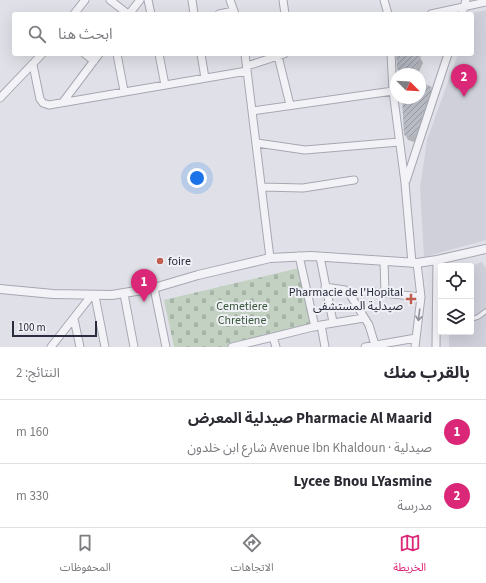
<!DOCTYPE html>
<html lang="ar">
<meta charset="utf-8">
<style>
:root{--surface:#fff;--page:#f2f2f3;--text:#2b2b33;--muted:#7c7c81;--line:#e1e1e2;--accent:#db2777}
body{margin:0;font-family:"Source Sans 3","Noto Sans Arabic",sans-serif;background:var(--page);color:var(--text);direction:rtl}
.controls{position:absolute;right:12px;bottom:12px;display:grid;overflow:hidden;border-radius:4px;box-shadow:0 4px 16px #0002}
.controls button{width:36px;height:36px;display:grid;place-items:center;padding:0;border:0;border-bottom:1px solid var(--line);background:var(--surface);color:var(--text);font:20px sans-serif}
.compass{position:absolute;left:390px;top:68px;width:36px;height:36px;border-radius:50%;background:var(--surface);box-shadow:0 4px 16px #0002;rotate:114deg}
.scale{position:absolute;left:12px;bottom:10px;width:85px;box-sizing:border-box;padding-left:4px;border:2px solid #2a2d3e;border-top:0;font-size:11px;line-height:14px;white-space:nowrap;color:#2a2d3e;-webkit-text-stroke:3px #f0f1f6;paint-order:stroke}
.you{position:absolute;left:197px;top:178px;width:14px;height:14px;margin:-10px;border:3px solid #fff;border-radius:50%;background:#1a73e8;box-shadow:0 0 0 6px #1a73e833}
.badge{display:grid;place-items:center;width:26px;height:26px;border-radius:50%;background:var(--accent);color:#fff;font-size:13px;font-weight:700}
.pin{position:absolute;translate:-50% -33px;filter:drop-shadow(0 1px 2px #0008)}
.pin::after{content:'';position:absolute;top:21px;width:14px;height:12px;background:inherit;clip-path:polygon(0 0,100% 0,50% 100%)}
.list{margin:0;padding:0;list-style:none}
h2{display:flex;justify-content:space-between;align-items:center;height:52px;margin:0;padding:0 16px;font-size:17px}
h2 small{font-size:13px;font-weight:400;color:var(--muted)}
.list li{display:grid;grid-template-columns:26px 1fr auto;gap:12px;align-items:center;box-sizing:border-box;height:64px;padding:0 16px;border-top:1px solid var(--line)}
.list b{display:block;font-size:15px;white-space:nowrap}
.list p{margin:0;font-size:13px;white-space:nowrap;color:var(--muted)}
.list em{font-size:13px;font-style:normal;color:var(--muted)}
.icon{flex:none;width:22px;height:22px;fill:none;stroke:currentColor;stroke-width:2;stroke-linecap:round;stroke-linejoin:round}
.map{position:relative;flex:none;width:486px;height:347px;overflow:hidden;direction:ltr}
.search{position:absolute;background:var(--surface);box-shadow:0 4px 16px #0002;left:12px;right:12px;top:12px;height:44px;display:flex;align-items:center;gap:10px;box-sizing:border-box;padding:0 14px;border-radius:4px;color:var(--muted);font-size:15px}
.sheet{height:180px;background:var(--surface)}
nav{display:flex;justify-content:space-around;align-items:center;box-sizing:border-box;height:56px;border-top:1px solid var(--line);background:var(--surface);font-size:11px;color:var(--muted)}
nav a{display:grid;justify-items:center;gap:2px}
nav .on{color:var(--accent)}
.map>svg:first-child{display:block}
</style>
<div class="map">
<svg width="486" height="347" viewBox="0 0 486 347">
<defs>
<pattern id="cemetery-stones" width="16" height="16" patternUnits="userSpaceOnUse"><rect width="16" height="16" fill="#c2d1c2"/><path d="M2 7V4a2 2 0 0 1 4 0v3zM10 15v-3a2 2 0 0 1 4 0v3z" fill="#a7b4a8"/></pattern>
<pattern id="building-hatch" width="6" height="6" patternUnits="userSpaceOnUse"><rect width="6" height="6" fill="#b8bac4"/><path d="M-1 1l2-2M0 6l6-6M5 7l2-2" fill="none" stroke="#9698a1"/></pattern>
</defs>
<rect width="100%" height="100%" fill="#e0e1e8"/>
<path fill="#cfd0da" d="M486 10V240L424 257 420 188 427 140 458 54H472L473 13Z
M482 262 486 268V347H449V332H471V266Z"/>
<path fill="url(#cemetery-stones)" d="M299 268 313 329 235 347H174L164 300Z"/>
<path fill="#0003" d="M398 54H416L420 57 423 63 418 74H401L398 69Z
M420 86 431 88 434 94 419 139 414 142 408 140 405 134 403 98H420Z"/>
<path fill="url(#building-hatch)" d="M396 54H415L421 56 413 74H403L397 69Z
M420 82 432 87 417 133 409 137 404 135 402 98H420Z"/>
<g fill="none" stroke-linecap="round" stroke-linejoin="round">
<g stroke="#a6a7b2" stroke-width="5.5">
<path id="service" d="M471 319 478 317 486 311"/>
</g>
<g stroke="#a6a7b2" stroke-width="9">
<path id="minor" d="M110 0 128 14
M148 0 151 14
M192 0 194 14
M230 0 235 14
M283 0 285 14
M384 0 388 14
M74 14 85 0
M129 14 140 0
M219 14 234 11
M431 14 486 2
M462 14 466 0
M85 54 94 61
M117 54 124 91
M159 54 165 85
M201 54 205 78
M245 54 270 258
M391 54 393 91 405 183 412 263
M278 56 290 105
M33 65 40 99 43 103 49 105 247 71
M247 66 284 54
M0 98 42 54
M63 102 99 54
M252 111 393 91
M257 143 305 150 399 142
M406 181 448 54
M262 187 303 188 354 180
M299 256 315 327
M320 257 333 322
M384 261 385 293
M325 287 345 290 349 293 369 325 375 345
M154 288 166 347
M363 291 421 297
M124 294 134 347
M95 296 105 347
M74 319 80 347
M321 325 325 347
M273 337 276 347
M51 347 91 296
M232 347 321 325 364 318
M365 347 416 338
M415 347 421 297 417 263
M436 347 437 260"/>
</g>
<g stroke="#a6a7b2" stroke-width="10">
<path id="tertiary" d="M0 289 53 294 112 295 154 288 198 275 270 258 311 256 417 263 437 260 486 249"/>
</g>
<use href="#service" stroke="#f3f3f7" stroke-width="3.5"/>
<use href="#minor" stroke="#f3f3f7" stroke-width="7"/>
<use href="#tertiary" stroke="#f3f3f7" stroke-width="8"/>
</g>
<defs><path id="oneway-shaft" d="M-6 0H5M1.5-3L5.5 0L1.5 3" fill="none" stroke-width="1.6" stroke-linecap="round" stroke-linejoin="round"/></defs>
<use stroke="#8e909a" href="#oneway-shaft" transform="translate(419 315) rotate(97)"/>
<g fill="#c25d51" stroke="#f0f1f6" stroke-width="1.5">
<circle cx="160" cy="261" r="4"/>
<path d="M409 293h4v4h4v4h-4v4h-4v-4h-4v-4h4z"/>
</g>
<g text-anchor="middle" dominant-baseline="central" stroke-width="4" stroke-linejoin="round" paint-order="stroke">
<g font-size="12" fill="#2a2d3e" stroke="#f0f1f6" text-anchor="start">
<text x="168" y="261">foire</text>
<text x="403" y="292" text-anchor="end">Pharmacie de l'Hopital<tspan x="403" dy="14">صيدلية المستشفى</tspan></text>
</g>
<g font-size="12" fill="#39583b" stroke="#f0f1f6">
<text x="242" y="306">Cemetiere<tspan x="242" dy="14">Chretiene</tspan></text>
</g>
</g>
</svg>
<div class="controls">
<button><svg class="icon" aria-label="locate" viewBox="0 0 24 24"><circle cx="12" cy="12" r="6"/><path d="M12 2v4M12 18v4M2 12h4M18 12h4"/></svg></button>
<button><svg class="icon" aria-label="layers" viewBox="0 0 24 24"><path d="M12 4l9 5-9 5-9-5zM3 14l9 5 9-5"/></svg></button>
</div>
<svg class="compass" viewBox="-18 -18 36 36"><path d="M0-13l5 13h-10z" fill="#e53935"/><path d="M0 13l5-13h-10z" fill="#7c7c81"/></svg>
<div class="scale">100 m</div>
<div class="you"></div>
<div class="pin badge" style="left:144px;top:302px">1</div>
<div class="pin badge" style="left:464px;top:97px">2</div>
<div class="search"><svg class="icon" aria-label="search" viewBox="0 0 24 24"><circle cx="10" cy="10" r="6"/><path d="M15 15l6 6"/></svg>ابحث هنا</div>
</div>
<section class="sheet">
<h2>بالقرب منك<small>النتائج: 2</small></h2>
<ul class="list">
<li><span class="badge">1</span><div><b>Pharmacie Al Maarid صيدلية المعرض</b><p>صيدلية · Avenue Ibn Khaldoun شارع ابن خلدون</p></div><em>160 m</em></li>
<li><span class="badge">2</span><div><b>Lycee Bnou LYasmine</b><p>مدرسة</p></div><em>330 m</em></li>
</ul>
</section>
<nav>
<a class="on"><svg class="icon" aria-label="map" viewBox="0 0 24 24"><path d="M3 6l6-2 6 2 6-2v14l-6 2-6-2-6 2zM9 4v14M15 6v14"/></svg>الخريطة</a>
<a><svg class="icon" aria-label="directions" viewBox="0 0 24 24"><path d="M12 3l9 9-9 9-9-9zM9 14v-3h6M13 9l2 2-2 2"/></svg>الاتجاهات</a>
<a><svg class="icon" aria-label="saved" viewBox="0 0 24 24"><path d="M7 4h10v16l-5-4-5 4z"/></svg>المحفوظات</a>
</nav>
